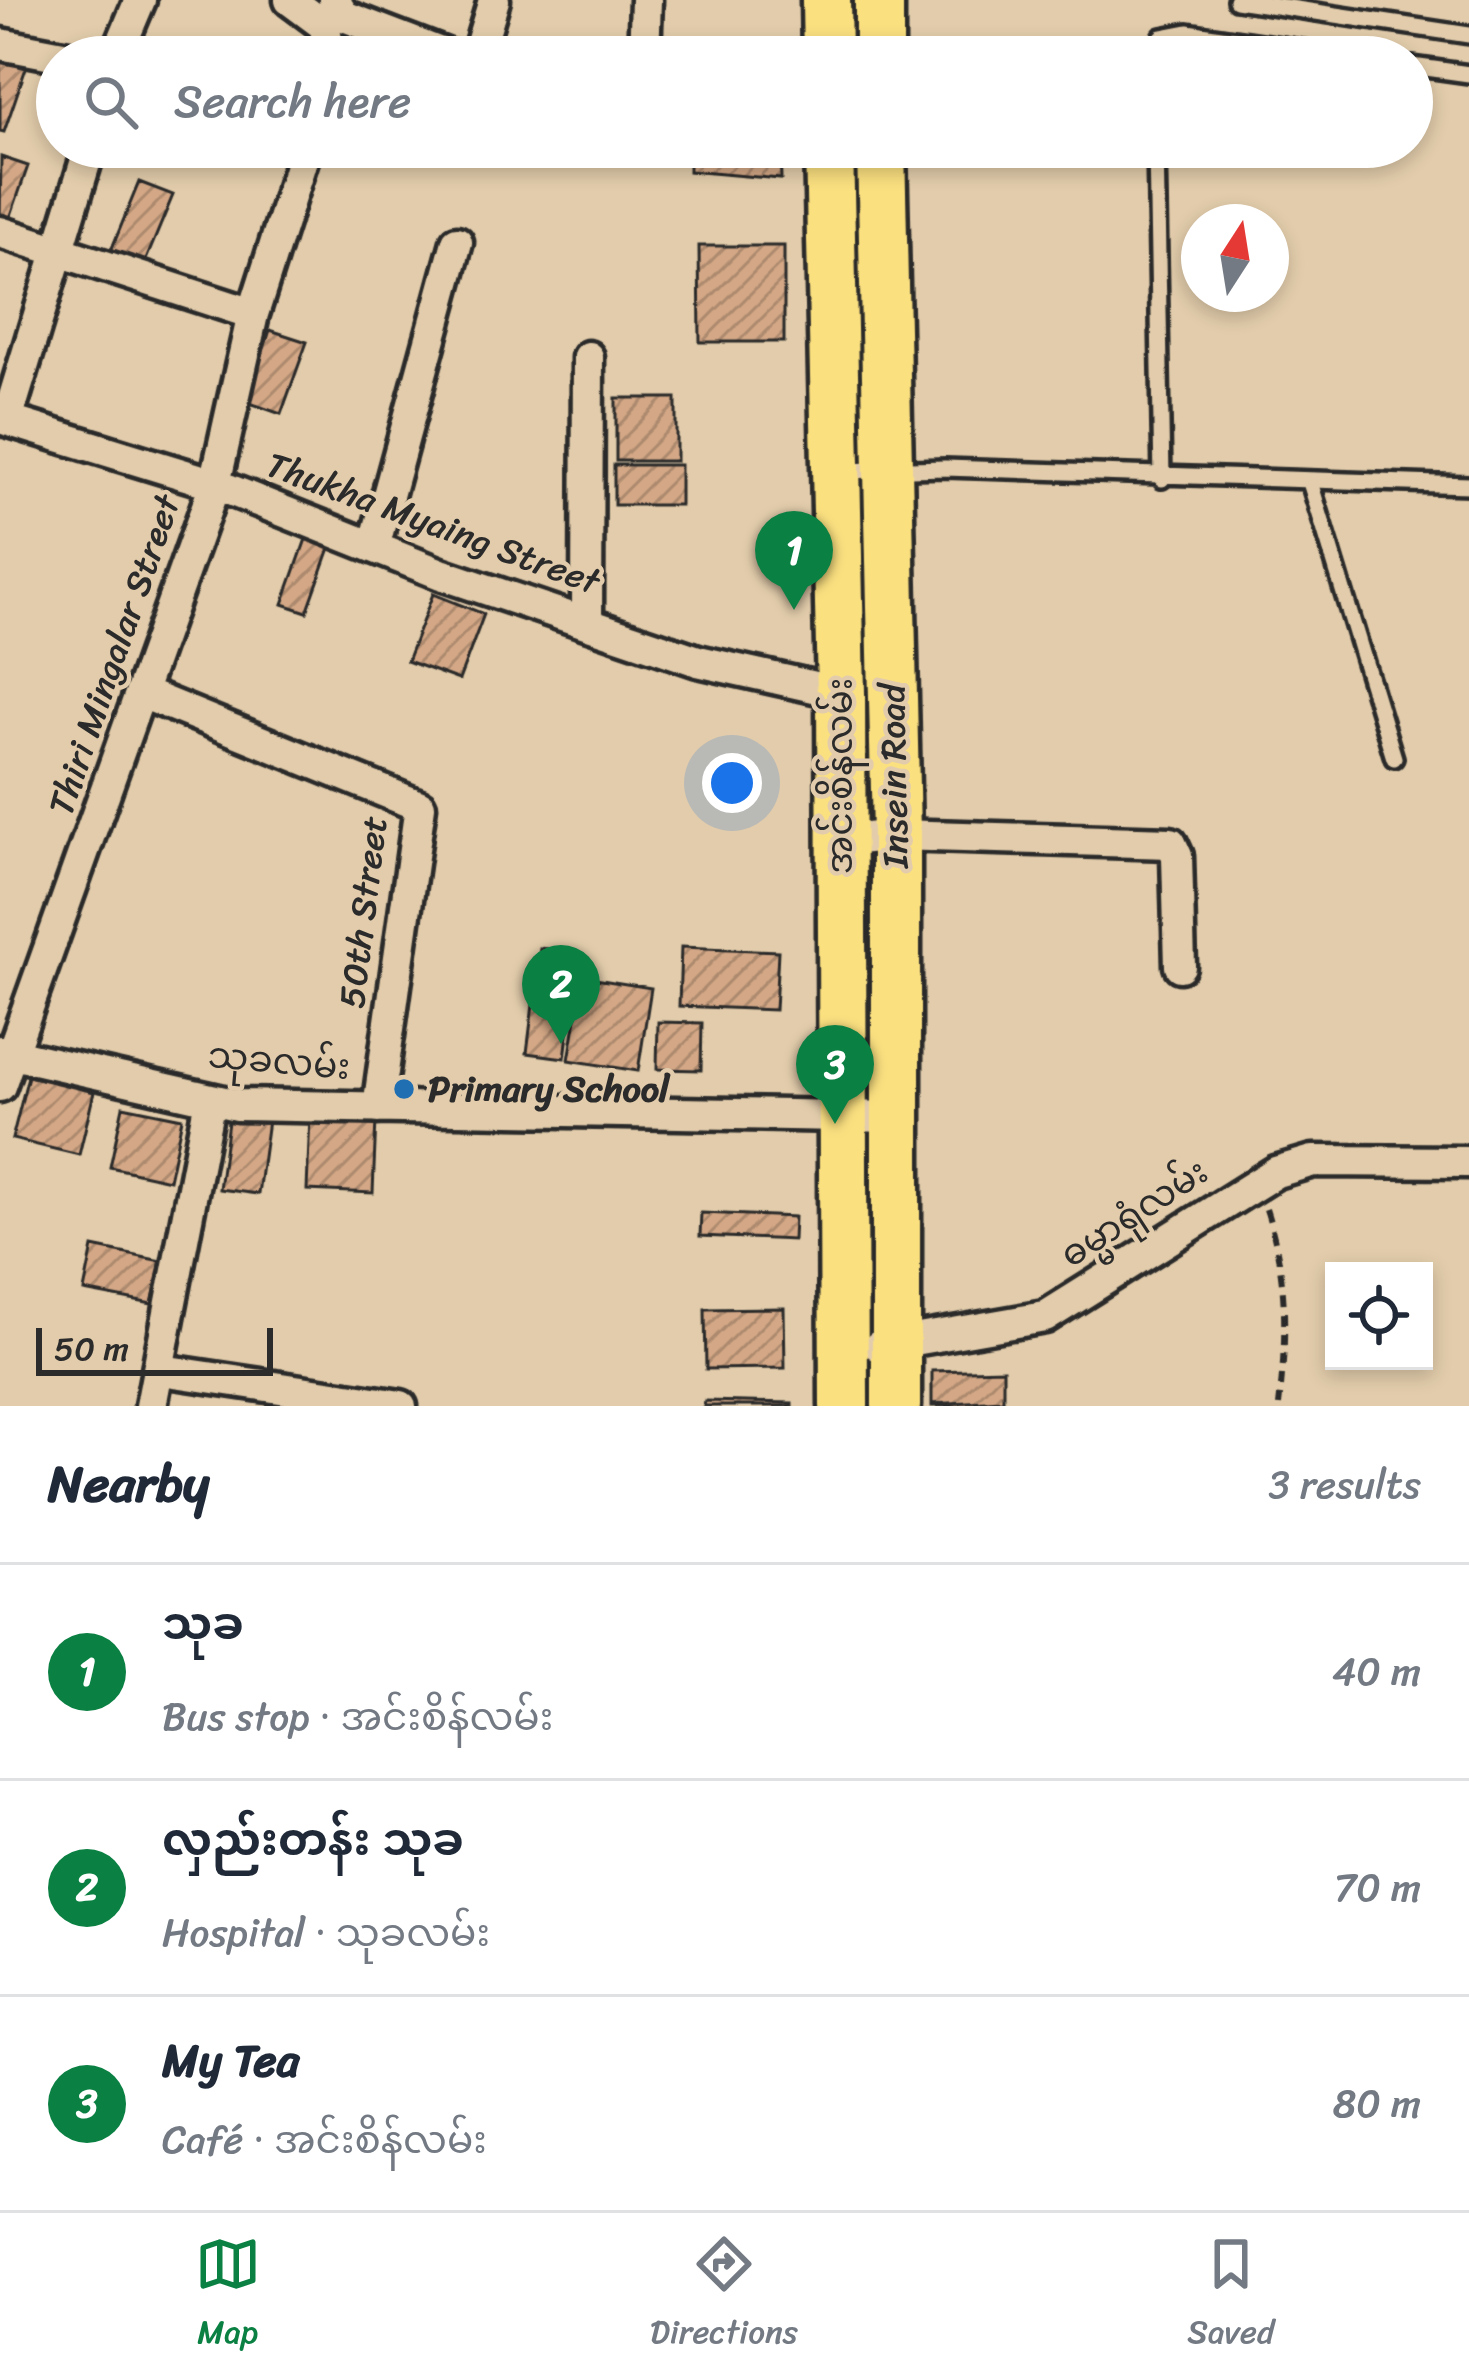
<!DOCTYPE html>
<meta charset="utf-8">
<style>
:root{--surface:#fff;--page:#f2f2f3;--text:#1f2937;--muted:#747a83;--line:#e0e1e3;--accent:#0b8043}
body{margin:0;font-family:Sriracha,"Noto Sans Myanmar",sans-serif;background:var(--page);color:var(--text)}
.controls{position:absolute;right:36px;bottom:36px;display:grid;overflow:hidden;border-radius:0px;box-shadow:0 6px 18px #0003}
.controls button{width:108px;height:108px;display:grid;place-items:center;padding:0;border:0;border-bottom:3px solid var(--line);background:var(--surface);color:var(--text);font:60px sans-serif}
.compass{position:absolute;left:1181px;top:204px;width:108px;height:108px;border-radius:50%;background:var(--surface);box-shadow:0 6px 18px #0003;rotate:12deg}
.scale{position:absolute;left:36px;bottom:30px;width:237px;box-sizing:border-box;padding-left:12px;border:6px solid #2b2b2b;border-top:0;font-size:33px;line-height:42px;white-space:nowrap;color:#2b2b2b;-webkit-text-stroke:9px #e2ccab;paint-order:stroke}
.you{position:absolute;left:732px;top:783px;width:42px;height:42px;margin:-30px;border:9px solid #fff;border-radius:50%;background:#1a73e8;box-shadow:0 0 0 18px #1a73e833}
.badge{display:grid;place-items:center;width:78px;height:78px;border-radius:50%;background:var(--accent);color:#fff;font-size:39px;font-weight:700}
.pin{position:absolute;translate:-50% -99px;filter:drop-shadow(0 3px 6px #0008)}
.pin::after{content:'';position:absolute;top:63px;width:42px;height:36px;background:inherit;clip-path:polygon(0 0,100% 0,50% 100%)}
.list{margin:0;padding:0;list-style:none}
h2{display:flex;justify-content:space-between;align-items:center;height:156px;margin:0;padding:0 48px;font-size:51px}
h2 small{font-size:39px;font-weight:400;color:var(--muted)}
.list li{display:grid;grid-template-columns:78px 1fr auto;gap:36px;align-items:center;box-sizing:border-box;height:216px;padding:0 48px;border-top:3px solid var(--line)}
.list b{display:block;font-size:45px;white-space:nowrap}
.list p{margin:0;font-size:39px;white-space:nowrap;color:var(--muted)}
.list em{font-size:39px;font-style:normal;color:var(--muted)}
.icon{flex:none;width:66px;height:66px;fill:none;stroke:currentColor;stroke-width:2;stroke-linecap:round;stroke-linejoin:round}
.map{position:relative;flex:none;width:1469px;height:1406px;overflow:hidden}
.search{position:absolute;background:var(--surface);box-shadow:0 6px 18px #0003;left:36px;right:36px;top:36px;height:132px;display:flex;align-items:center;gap:30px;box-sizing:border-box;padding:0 42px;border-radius:66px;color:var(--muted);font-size:45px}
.sheet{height:804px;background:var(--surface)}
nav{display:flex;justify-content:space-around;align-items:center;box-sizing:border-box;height:168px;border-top:3px solid var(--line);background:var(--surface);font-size:33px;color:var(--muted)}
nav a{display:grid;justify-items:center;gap:6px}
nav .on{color:var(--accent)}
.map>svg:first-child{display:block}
</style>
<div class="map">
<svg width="1469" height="1406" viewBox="0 0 1469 1406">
<defs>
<pattern id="building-hatch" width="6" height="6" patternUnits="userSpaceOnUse" patternTransform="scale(3)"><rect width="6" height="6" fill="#d4a886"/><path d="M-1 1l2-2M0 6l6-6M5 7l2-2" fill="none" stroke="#ac896e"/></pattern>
</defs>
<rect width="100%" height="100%" fill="#e2ccab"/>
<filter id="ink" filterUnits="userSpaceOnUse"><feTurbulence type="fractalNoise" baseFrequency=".00833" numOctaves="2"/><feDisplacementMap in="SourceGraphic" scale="24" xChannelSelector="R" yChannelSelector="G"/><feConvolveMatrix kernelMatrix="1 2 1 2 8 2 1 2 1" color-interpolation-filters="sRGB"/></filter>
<g filter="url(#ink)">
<path fill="url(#building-hatch)" stroke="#2b2b2b" stroke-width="3" d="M0 59 26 68 4 132 0 131Z
M689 147H780L781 179 689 171Z
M1 157 28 166 7 227 0 224Z
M139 182 173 195 141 272 108 258Z
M699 246H784V342H700Z
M270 330 307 342 281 414 247 402Z
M616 398H676V461H616Z
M614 465H680V505H614Z
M306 539 330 548 307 612 283 604Z
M433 594 484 614 459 680 407 661Z
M681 947 778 951 775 1010 679 1006Z
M540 948 578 953 565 1058 527 1053Z
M583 977 651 988 638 1071 569 1060Z
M658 1022 702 1023 701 1070 657 1069Z
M28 1076 94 1092 79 1155 12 1139Z
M123 1106 182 1118 169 1180 110 1167Z
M229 1114 268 1120 258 1194 219 1189Z
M310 1116 376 1119 373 1193 307 1190Z
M701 1213 794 1217 793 1240 700 1236Z
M93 1247 161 1261 152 1304 84 1291Z
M784 1308 785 1368 706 1369 705 1309Z
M1003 1369V1400L932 1404V1371Z
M1003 1400V1406H932V1404Z
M705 1401 792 1403V1406H704Z"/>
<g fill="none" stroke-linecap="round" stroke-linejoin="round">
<g stroke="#2b2b2b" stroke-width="24">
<path id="service" d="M1236 0 1469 35
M1155 57 1162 37 1188 32 1355 57
M1412 66 1469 74
M1156 147 1162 479
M842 471 945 468 1469 485
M1310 482 1394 758"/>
</g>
<g stroke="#2b2b2b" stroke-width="39">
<path id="minor" d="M290 0 325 26 329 57
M334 0 344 16 451 57
M0 44 68 57
M116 57 140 0
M477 57 494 0
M644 57 646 0
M0 232 253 314
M0 418 215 484 441 574 698 661 841 693
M7 420 90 147
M374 547 457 242
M587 621 588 357
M142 693 420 806 378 1108
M839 841 896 835 1171 843 1177 856 1180 966
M0 1051 237 1105 896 1117
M0 1086 215 484 253 314 306 147
M879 1346 1045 1317 1276 1172 1313 1161 1469 1162
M161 1370 401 1406
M151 1406 210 1099"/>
</g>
<g stroke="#2b2b2b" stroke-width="57">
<path id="primary" d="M826 0 827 57
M879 0V57
M829 147 841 693 844 1406
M881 147 896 835V1406"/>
</g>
<path stroke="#2b2b2b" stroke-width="6" stroke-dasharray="12 9" stroke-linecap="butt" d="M1266 1209C1288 1276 1287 1336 1279 1406"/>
<use href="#service" stroke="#e2ccab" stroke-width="15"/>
<use href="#minor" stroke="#e2ccab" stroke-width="30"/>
<use href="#primary" stroke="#fbe080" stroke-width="48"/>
</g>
</g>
<circle fill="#1f6fb2" stroke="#e2ccab" stroke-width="4.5" cx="404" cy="1089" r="12"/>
<g text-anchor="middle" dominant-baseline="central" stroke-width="9" stroke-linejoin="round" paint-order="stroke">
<g font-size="36" fill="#2b2b2b" stroke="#e2ccab">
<text transform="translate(433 523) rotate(20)">Thukha Myaing Street</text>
<text transform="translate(114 655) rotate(-71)">Thiri Mingalar Street</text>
<text transform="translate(840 776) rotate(-90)">အင်းစိန်လမ်း</text>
<text transform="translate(894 776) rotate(-91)">Insein Road</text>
<text transform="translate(363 912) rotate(-83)">50th Street</text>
<text transform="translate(279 1061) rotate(5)">သုခလမ်း</text>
<text transform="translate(1134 1213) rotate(-33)">ဓမ္မာရုံလမ်း</text>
</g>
<g font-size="36" font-weight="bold" fill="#2b2b2b" stroke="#e2ccab" text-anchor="start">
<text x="428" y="1089">Primary School</text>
</g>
</g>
</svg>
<div class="controls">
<button><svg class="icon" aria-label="locate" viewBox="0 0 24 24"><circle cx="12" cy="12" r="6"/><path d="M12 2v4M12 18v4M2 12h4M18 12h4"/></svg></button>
</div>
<svg class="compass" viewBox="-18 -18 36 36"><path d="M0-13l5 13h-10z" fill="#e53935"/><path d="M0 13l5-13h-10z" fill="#747a83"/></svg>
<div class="scale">50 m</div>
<div class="you"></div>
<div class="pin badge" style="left:794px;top:610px">1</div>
<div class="pin badge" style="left:561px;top:1044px">2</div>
<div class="pin badge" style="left:835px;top:1124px">3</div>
<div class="search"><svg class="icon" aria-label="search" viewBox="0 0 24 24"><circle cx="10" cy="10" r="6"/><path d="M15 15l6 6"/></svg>Search here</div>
</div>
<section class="sheet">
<h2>Nearby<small>3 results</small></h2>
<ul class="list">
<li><span class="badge">1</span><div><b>သုခ</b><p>Bus stop · အင်းစိန်လမ်း</p></div><em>40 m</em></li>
<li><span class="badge">2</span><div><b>လှည်းတန်း သုခ</b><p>Hospital · သုခလမ်း</p></div><em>70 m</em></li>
<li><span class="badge">3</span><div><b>My Tea</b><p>Café · အင်းစိန်လမ်း</p></div><em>80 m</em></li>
</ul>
</section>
<nav>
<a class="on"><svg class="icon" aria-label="map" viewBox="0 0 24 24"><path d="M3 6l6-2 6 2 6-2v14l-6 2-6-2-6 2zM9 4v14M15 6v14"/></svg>Map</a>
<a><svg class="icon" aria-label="directions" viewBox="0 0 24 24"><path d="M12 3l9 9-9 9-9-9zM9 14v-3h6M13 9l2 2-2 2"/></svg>Directions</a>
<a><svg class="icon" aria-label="saved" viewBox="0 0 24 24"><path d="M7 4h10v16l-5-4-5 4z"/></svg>Saved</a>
</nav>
